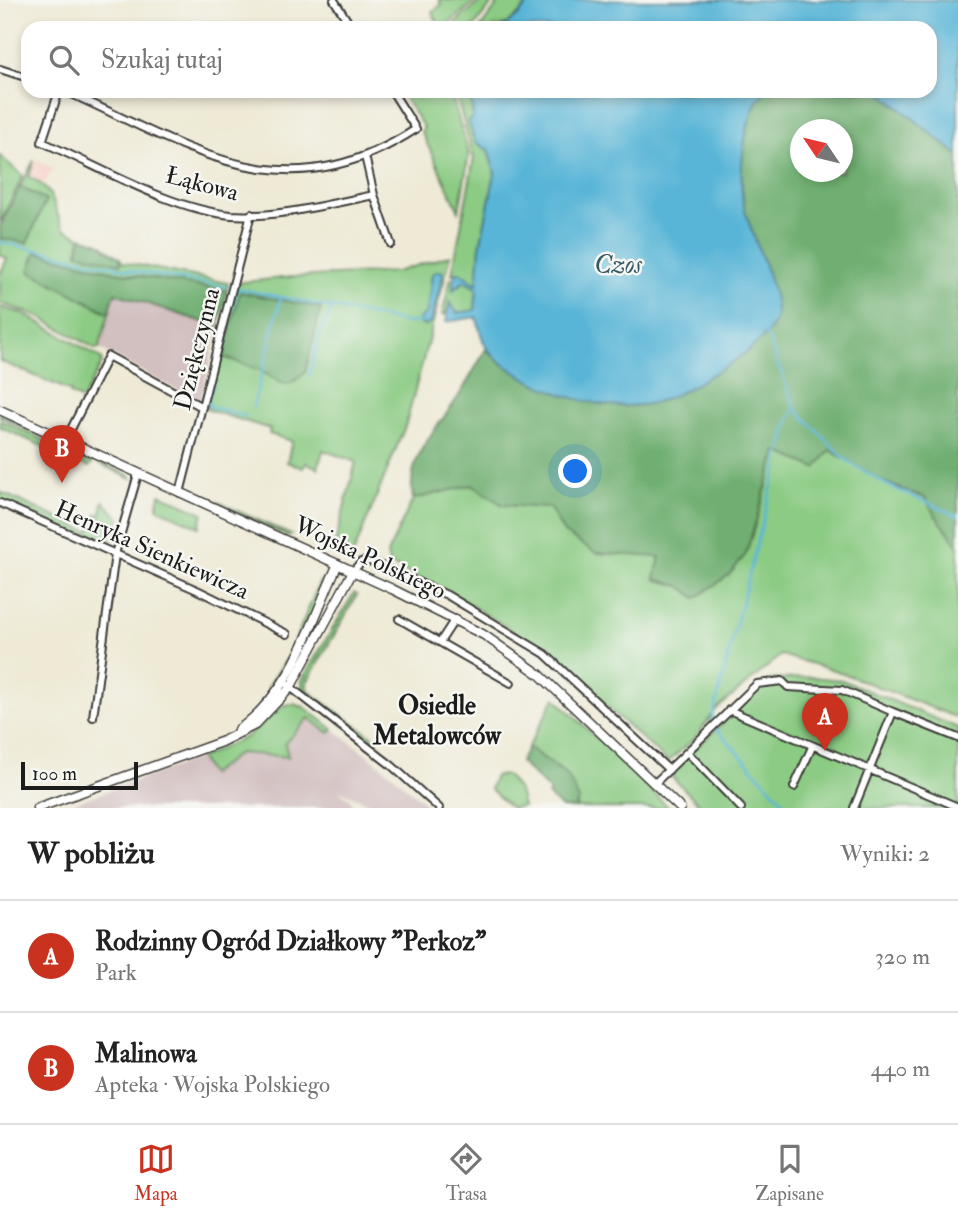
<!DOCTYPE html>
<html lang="pl">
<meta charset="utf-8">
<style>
:root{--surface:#fff;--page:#f2f2f2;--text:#222;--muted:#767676;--line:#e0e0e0;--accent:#c8321e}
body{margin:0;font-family:"IM FELL Double Pica",serif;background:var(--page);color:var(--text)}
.compass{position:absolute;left:790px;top:119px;width:63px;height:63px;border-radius:50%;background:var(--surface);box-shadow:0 4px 10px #0003;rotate:305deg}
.scale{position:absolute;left:21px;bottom:18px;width:117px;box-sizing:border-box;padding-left:7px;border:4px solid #1c1c1c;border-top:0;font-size:19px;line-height:24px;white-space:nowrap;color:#1c1c1c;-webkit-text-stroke:5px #f6f6f2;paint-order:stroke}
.you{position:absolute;left:576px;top:472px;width:24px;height:24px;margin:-18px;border:5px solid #fff;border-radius:50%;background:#1a73e8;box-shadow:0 0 0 10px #1a73e833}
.badge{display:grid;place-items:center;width:46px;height:46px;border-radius:50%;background:var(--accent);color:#fff;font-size:23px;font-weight:700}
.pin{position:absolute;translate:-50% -58px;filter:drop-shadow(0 2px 4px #0008)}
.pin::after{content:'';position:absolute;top:37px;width:24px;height:21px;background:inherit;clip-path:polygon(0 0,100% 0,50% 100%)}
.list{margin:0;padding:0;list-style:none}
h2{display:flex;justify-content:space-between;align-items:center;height:91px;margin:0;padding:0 28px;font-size:30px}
h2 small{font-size:23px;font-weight:400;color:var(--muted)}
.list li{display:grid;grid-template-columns:46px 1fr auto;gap:21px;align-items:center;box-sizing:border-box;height:112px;padding:0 28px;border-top:2px solid var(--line)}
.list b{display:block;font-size:26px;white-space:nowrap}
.list p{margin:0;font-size:23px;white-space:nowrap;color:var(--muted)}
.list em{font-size:23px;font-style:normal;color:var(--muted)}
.icon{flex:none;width:38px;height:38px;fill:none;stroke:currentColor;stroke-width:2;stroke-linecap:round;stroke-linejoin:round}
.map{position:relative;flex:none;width:958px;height:808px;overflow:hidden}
.search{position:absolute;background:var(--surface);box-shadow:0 4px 10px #0003;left:21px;right:21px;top:21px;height:77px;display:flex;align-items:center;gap:18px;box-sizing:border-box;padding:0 24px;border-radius:21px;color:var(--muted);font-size:26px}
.sheet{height:315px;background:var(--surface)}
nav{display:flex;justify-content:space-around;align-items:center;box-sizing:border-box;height:98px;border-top:2px solid var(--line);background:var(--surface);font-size:19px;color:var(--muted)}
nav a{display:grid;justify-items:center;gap:4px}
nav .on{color:var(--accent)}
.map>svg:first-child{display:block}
</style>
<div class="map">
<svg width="958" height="808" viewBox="0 0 958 808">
<rect width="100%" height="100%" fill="#f6f6f2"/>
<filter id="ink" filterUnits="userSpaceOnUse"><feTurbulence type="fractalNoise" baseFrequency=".0143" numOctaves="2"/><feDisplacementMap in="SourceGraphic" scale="14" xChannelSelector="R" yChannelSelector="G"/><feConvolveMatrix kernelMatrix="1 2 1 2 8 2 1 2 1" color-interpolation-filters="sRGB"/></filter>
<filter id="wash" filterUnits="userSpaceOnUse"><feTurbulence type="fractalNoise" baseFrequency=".00686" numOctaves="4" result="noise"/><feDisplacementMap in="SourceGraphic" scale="28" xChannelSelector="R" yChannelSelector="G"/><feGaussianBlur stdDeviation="1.57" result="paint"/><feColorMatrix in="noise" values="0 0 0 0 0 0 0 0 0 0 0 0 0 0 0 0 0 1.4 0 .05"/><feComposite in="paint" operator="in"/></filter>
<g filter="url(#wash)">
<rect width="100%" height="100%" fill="#eeead6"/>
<path fill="#f7d1c8" d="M35 160 53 168 44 184 29 177Z"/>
<path fill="#d2bfc0" d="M115 293 218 327 201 400H195L99 348Z
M309 718 329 733 333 729 381 765 426 804 425 808H379L337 789 350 799 353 808H59L200 758 210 775 239 753 287 757 285 743Z"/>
<path fill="#8bcb83" stroke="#547450" stroke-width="2" fill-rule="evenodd" d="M439 0H477L443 28H434L439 25 432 12 441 5Z
M482 0H495L473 28H449Z
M501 0H531C513 22 508 28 480 28Z
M400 91H450L469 154 459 211 421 131 424 128Z
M455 91H470L473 117 468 121 475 142 488 150 495 173 480 247 477 285 459 272 452 274 474 158Z
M0 156 23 176 0 222Z
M34 160 29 177C58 191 51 206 64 229L81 237 78 253 228 283 227 291 115 272 36 252 30 271 109 313 99 348 96 349 38 316 0 303V275L7 258 0 255V238L27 243 46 200 20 187Z
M451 255 406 424 352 557 333 551 356 462 323 450 318 468 306 463 303 468 287 462 292 441 269 434 270 429 206 409 235 283 292 277 396 272ZM443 275 431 322 426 326C424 311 433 295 432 278Z
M451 278 454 279 453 287H459L464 281 477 289 475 311 456 313 450 303 445 315H442Z
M0 307 24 314 101 358 102 363 82 400 70 394 71 391 0 361Z
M0 414 129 475 132 479 0 416Z
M0 420 92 463 89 467 0 427Z
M830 450 885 483 926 498C933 518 949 528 958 547V718L837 671 781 655 717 709 696 737 668 762 545 651 451 593 389 564 387 554 413 499 472 485 503 505 550 508 564 533 660 557 655 579 680 586 746 554 777 451 815 467Z
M185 487 291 535 288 537 188 491Z
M0 492 89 532 97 514 101 515 103 501 120 518 114 538 101 545 0 500Z
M160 494 203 513 199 527 157 508Z
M327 579 301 644 273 694 268 687 289 655 320 581Z
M354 593 357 595 307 682V689L314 695 310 698 302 692V680Z
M811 677 842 680 958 728V808H703L668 773 770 680Z
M315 696 373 737 377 741 371 747 312 700Z
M555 698 669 808H574L577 806 567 775 528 747Z
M293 704 304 707 333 729 329 733 309 718 285 743 288 757 239 753 210 775 200 758 246 737 284 705Z
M506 775 519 791 523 806 511 808 490 789 495 776Z"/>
<path fill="#70af71" stroke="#466646" stroke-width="2" fill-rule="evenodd" d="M766 91H879L958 155V547C949 528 933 518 926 498L881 481 830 450 816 468 777 451 746 554 729 575 696 598 680 586 655 579 660 557 596 553 564 533 550 508 503 505 472 485 413 499C406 459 431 436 452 406 465 388 475 368 486 349L503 364 773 293C764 265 748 234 744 205 739 175 741 110 766 91ZM800 130H842V172H800Z
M20 187 46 200 27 243 0 238V226Z
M81 237 98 242 121 259 120 264 78 253Z
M36 252 115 272 227 291 218 327 115 293 109 313 29 271Z
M240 292 321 308 305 373C283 392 283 383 263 372 252 366 238 363 226 358L224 353Z
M528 747 567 775 579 800 574 808H562L548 795 550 791 520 762Z"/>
<path fill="#59b5d7" stroke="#3a687a" stroke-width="2" d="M531 0H958V155L879 91H930V28H502L517 17Z
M470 91H766C753 101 750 118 746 133 742 156 739 184 744 207 750 233 782 295 775 319 769 338 742 356 726 366 705 378 683 394 660 401 610 418 524 389 489 351 481 343 480 327 476 317L446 322 450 302 457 313 475 310 477 289 464 281 453 290 455 273 459 272 477 284 480 247 495 173 488 150 475 142 468 121 473 117Z
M437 271H442L443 275 431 322 426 326 420 324 419 319 427 312 432 274Z"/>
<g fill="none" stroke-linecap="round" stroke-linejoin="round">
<path stroke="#59b5d7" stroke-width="2.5" d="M0 242 139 272 226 287
M236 288 409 323 422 321
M237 290 208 403 209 406 245 416
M766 333 795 408 846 460 887 485 958 516
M309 376 320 333 333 307
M253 408 281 297
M789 808 711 723 789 419 795 408"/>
</g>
</g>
<g filter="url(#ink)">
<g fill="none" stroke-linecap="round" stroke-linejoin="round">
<g stroke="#3c3b38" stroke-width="10">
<path id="minor" d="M334 0 352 28
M0 69 28 78
M59 91 42 142C99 166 169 209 231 215 278 218 329 204 374 195L365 156
M65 91C190 147 282 216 416 129L392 91
M374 195 391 244
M65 441 108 356 202 407
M180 493 251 214
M0 503 197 590 287 634
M353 571 361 562 370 561 447 595 545 654 669 770
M399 619 511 683
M440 642 455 619
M285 683 391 765 439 808
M729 710 958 807
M893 712 958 738
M93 717 115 554 138 474
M687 752 741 808
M655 783 757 684 782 681 788 687 842 690 893 712 854 808
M794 787 812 747"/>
</g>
<g stroke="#3c3b38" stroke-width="11">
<path id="tertiary" d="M0 410 392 589 484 635 539 674 680 808
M238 730C296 688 309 625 338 564
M37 808 221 742 255 725 290 688 353 571"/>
</g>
<use href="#minor" stroke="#fff" stroke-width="6"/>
<use href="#tertiary" stroke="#fff" stroke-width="8"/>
</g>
</g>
<g text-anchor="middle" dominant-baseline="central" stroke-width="5" stroke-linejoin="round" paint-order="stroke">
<g font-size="24" fill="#1c1c1c" stroke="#f6f6f2">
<text transform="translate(202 184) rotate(15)">Łąkowa</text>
<text transform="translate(197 349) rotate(-76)">Dziękczynna</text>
<text transform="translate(152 550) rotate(24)">Henryka Sienkiewicza</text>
<text transform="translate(370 558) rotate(25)">Wojska Polskiego</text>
</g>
<g font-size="26" font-style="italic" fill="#345967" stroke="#f6f6f2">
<text x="618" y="265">Czos</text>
</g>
<g font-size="26" font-weight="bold" fill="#1c1c1c" stroke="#f6f6f2">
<text x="437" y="706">Osiedle<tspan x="437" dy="30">Metalowców</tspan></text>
</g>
</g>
</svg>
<svg class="compass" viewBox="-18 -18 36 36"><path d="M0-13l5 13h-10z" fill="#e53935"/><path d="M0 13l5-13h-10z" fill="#767676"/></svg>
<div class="scale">100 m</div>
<div class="you"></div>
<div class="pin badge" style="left:825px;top:751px">A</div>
<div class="pin badge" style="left:62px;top:483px">B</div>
<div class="search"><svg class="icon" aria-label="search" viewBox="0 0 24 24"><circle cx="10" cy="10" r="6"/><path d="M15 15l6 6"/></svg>Szukaj tutaj</div>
</div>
<section class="sheet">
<h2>W pobliżu<small>Wyniki: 2</small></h2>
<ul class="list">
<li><span class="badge">A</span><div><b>Rodzinny Ogród Działkowy &quot;Perkoz&quot;</b><p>Park</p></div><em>320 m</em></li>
<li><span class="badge">B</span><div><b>Malinowa</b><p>Apteka · Wojska Polskiego</p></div><em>440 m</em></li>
</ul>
</section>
<nav>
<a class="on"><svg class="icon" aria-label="map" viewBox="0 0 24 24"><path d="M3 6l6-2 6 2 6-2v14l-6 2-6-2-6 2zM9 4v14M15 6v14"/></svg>Mapa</a>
<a><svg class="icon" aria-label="directions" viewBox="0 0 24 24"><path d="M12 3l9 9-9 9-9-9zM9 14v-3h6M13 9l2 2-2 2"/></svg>Trasa</a>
<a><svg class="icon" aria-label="saved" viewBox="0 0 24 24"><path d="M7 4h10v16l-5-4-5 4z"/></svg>Zapisane</a>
</nav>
